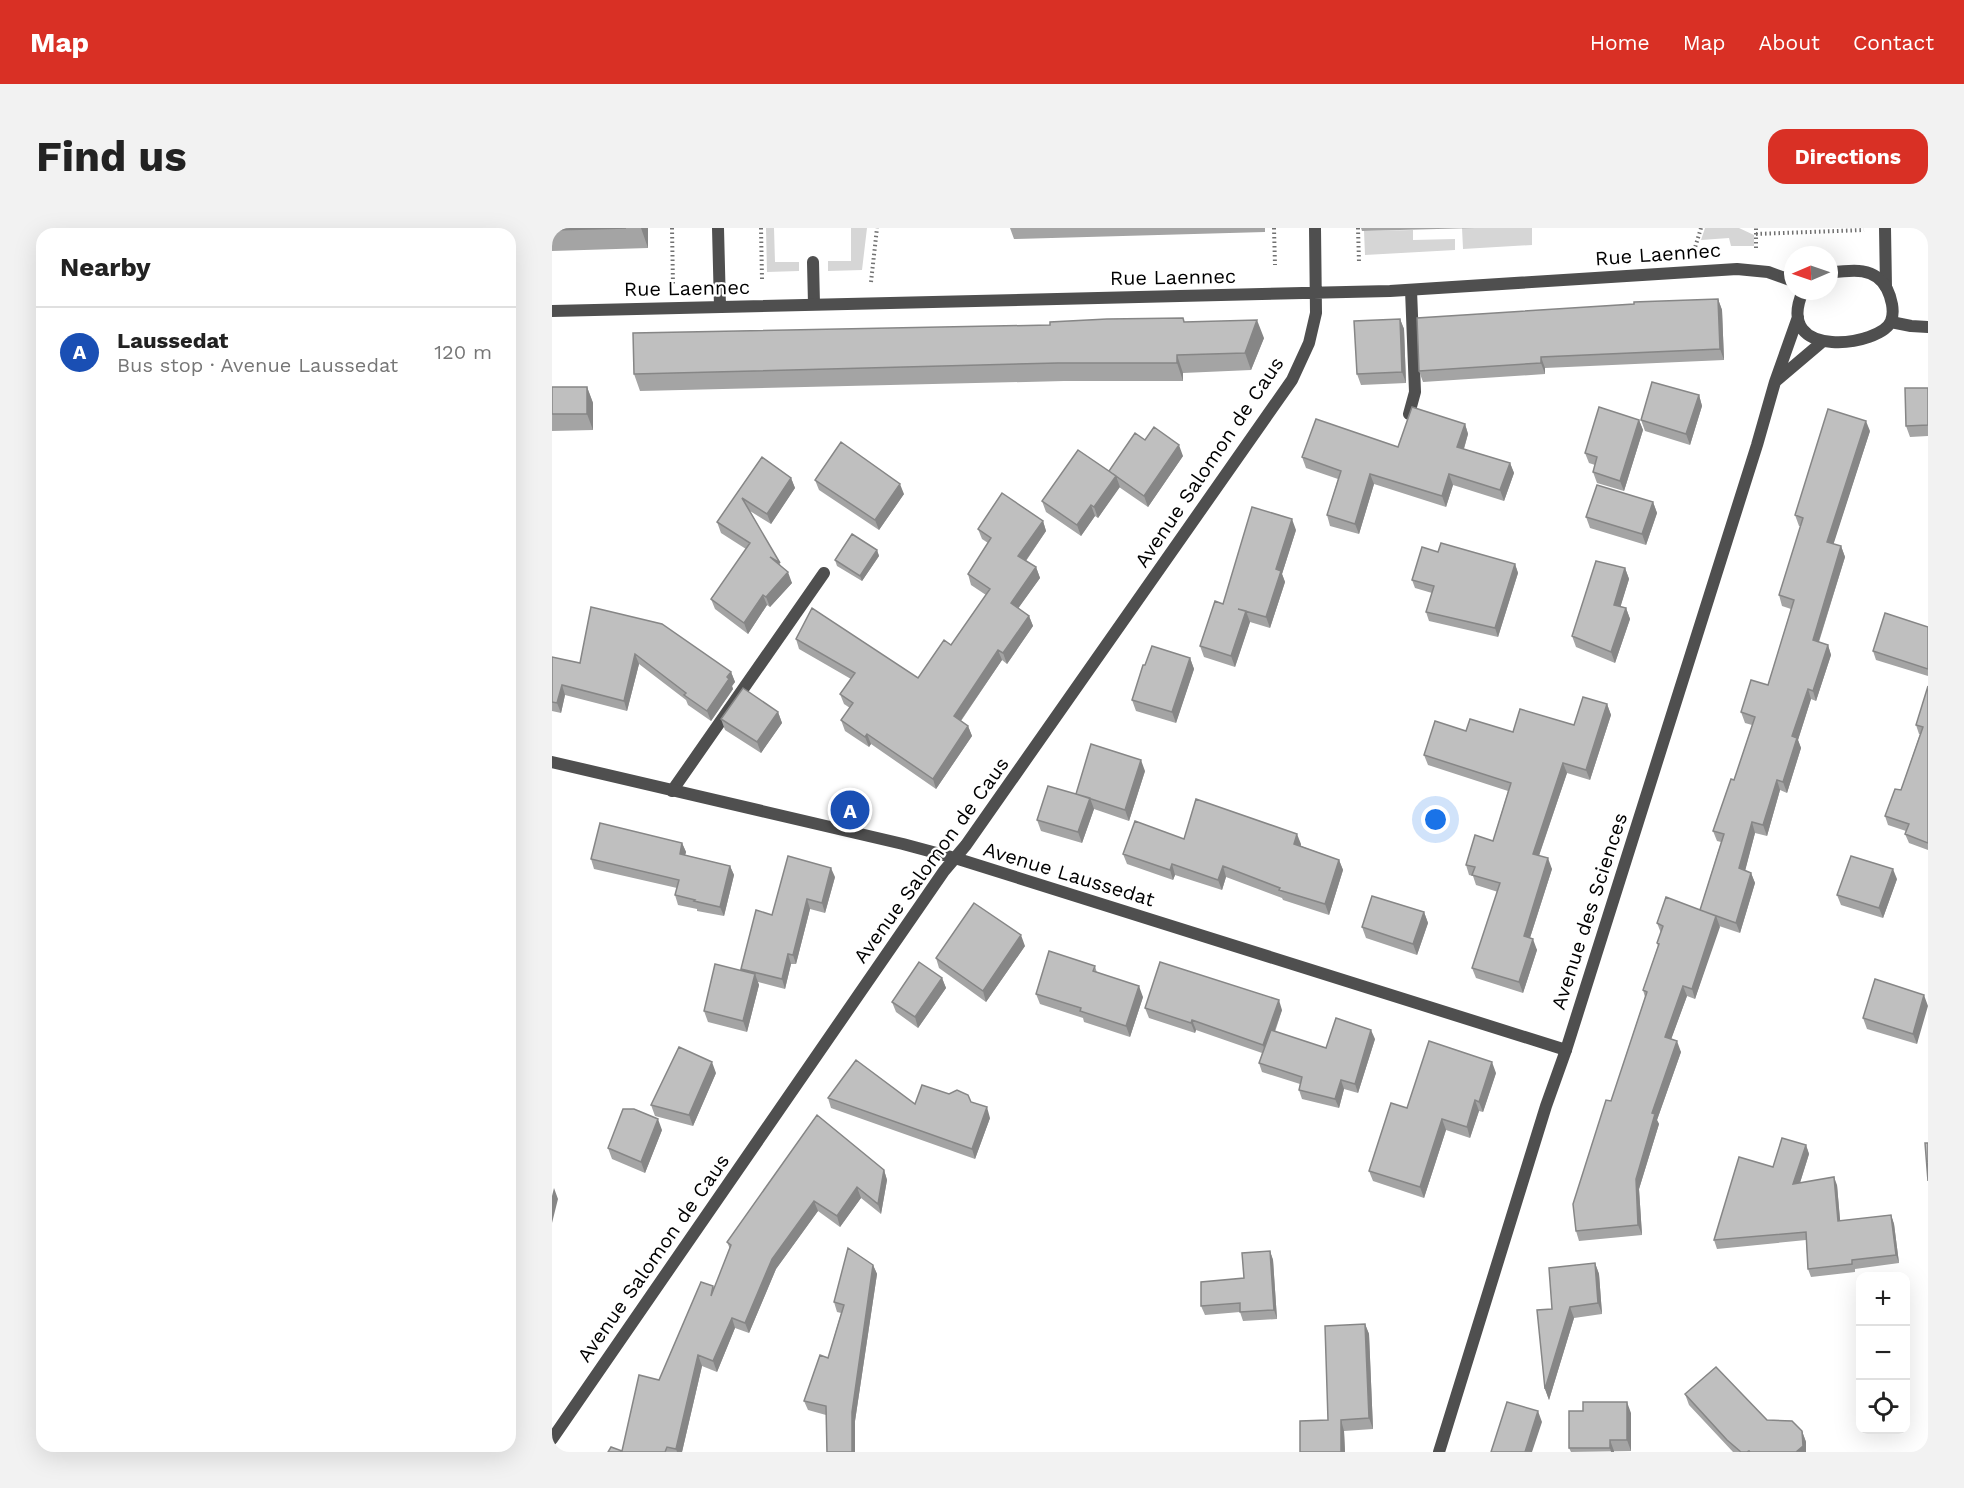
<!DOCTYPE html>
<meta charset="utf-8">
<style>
:root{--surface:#fff;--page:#f2f2f2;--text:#222;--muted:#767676;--line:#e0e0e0;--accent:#d93025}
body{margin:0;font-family:"Work Sans",sans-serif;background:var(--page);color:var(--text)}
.controls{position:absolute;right:18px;bottom:18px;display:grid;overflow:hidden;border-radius:12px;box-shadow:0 6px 24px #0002}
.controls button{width:54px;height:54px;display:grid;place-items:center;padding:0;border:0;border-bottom:2px solid var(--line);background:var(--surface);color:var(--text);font:30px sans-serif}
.compass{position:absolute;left:1232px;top:18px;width:54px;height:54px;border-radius:50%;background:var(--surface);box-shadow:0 6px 24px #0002;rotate:268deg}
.you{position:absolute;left:884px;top:592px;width:21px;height:21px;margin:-15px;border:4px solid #fff;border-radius:50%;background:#1a73e8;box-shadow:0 0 0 9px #1a73e833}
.badge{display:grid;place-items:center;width:39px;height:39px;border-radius:50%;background:var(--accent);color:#fff;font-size:20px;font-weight:700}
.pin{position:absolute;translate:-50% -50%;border:3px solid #fff;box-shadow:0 2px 6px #0006}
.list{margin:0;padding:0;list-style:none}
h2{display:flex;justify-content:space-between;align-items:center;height:78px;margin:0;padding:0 24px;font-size:26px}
h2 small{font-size:20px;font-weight:400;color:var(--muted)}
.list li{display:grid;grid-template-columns:39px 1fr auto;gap:18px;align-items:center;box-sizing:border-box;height:90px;padding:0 24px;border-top:2px solid var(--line)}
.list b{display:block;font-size:22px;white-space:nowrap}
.list p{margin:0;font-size:20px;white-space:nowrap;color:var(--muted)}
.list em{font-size:20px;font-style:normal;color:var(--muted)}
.icon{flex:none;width:33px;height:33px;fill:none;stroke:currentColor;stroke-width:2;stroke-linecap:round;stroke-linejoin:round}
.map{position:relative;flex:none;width:1376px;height:1224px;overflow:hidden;border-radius:18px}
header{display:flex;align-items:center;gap:36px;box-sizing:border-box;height:84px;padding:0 30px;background:var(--accent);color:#fff}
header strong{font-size:28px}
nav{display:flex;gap:33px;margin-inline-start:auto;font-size:21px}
.intro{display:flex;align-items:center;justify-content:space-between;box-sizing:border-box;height:144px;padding:0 36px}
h1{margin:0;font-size:42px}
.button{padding:15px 27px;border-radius:18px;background:var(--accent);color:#fff;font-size:21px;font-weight:700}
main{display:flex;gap:36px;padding:0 36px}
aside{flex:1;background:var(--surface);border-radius:18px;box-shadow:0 6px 24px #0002}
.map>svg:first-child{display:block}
</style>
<header>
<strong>Map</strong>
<nav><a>Home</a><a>Map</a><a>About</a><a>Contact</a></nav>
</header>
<div class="intro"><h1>Find us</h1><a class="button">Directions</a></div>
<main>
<aside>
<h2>Nearby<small></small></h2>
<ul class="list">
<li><span class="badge" style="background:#1a4fb4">A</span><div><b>Laussedat</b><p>Bus stop · Avenue Laussedat</p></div><em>120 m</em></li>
</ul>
</aside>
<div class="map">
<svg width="1376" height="1224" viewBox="0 0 1376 1224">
<rect width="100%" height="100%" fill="#fff"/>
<path fill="#d6d6d6" d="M214 0H222L223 34H247V43L215 44Z
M299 0H315L310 42 276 43V33H299Z
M910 0H980V17L911 21Z
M1153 0H1187L1202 7V18H1179L1177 10 1149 12Z
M861 2V12L903 11V22L813 27 812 3Z"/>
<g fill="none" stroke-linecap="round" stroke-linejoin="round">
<path stroke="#717171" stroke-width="4" stroke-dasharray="1.5 3" stroke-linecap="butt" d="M120 0 121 58
M209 0 210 51
M722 0 723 37
M806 0 807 34
M1204 6 1312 2
M1204 20V0
M1142 23 1149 0
M319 54 325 0"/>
<path stroke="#4f4f4f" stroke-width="12" d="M261 34 262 76
M857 186 863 164 859 62
M120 563 272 345"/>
<path stroke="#4f4f4f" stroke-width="12" d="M166 0 168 79
M1333 0 1334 59
M0 83 838 63 1185 41 1216 44 1241 53
M0 534 351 616 403 630 1014 822
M0 1211 392 643 414 617 740 152 757 115 764 85 763 0"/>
<path stroke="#4f4f4f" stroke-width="12" d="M1251 63C1220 134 1330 118 1339 93 1343 83 1339 69 1335 61 1323 38 1299 42 1277 45
M1339 94 1359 98 1376 99
M1224 153 1270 114
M887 1224 994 878 1014 822 1205 217 1223 154 1246 89"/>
</g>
<path fill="#a4a4a4" d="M0 0H96V20L0 23Z
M458 0H713V4L462 11Z
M809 0H923L810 3Z
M1166 71 1170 82 1172 132 993 140V146L871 154 867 143Z
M848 91 852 101 854 155 809 157 805 146Z
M633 94 712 110 699 142 631 145V153H512L88 163 82 146Z
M0 159H35L41 175V202L0 203Z
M1376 160V208L1358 209 1354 198Z
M1147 167 1150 178 1138 217 1093 203 1089 192Z
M1087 192 1091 202 1072 263 1045 255 1041 244 1043 237 1037 235 1033 225Z
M913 196 916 206 912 221 958 235 962 245 952 273 901 257 894 279 822 256 807 306 778 298 775 287 786 251 754 240 750 229 846 219Z
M1318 203 1281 316 1289 318 1293 329 1267 414 1276 417 1279 427 1264 473 1259 471 1246 512 1249 520 1235 565 1228 562 1215 608 1203 605 1193 642 1199 645 1203 655 1188 705 1167 698 1143 771 1135 768 1119 811 1129 824 1105 892 1107 896 1087 961 1090 1007 1027 1013 1024 1003 1059 873 1093 769 1091 762 1106 718 1105 715 1109 705 1105 695 1148 682 1169 614 1165 613 1161 603 1182 552 1200 497 1193 495 1189 484 1216 457 1239 381 1230 378 1227 367 1249 298H1247L1243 287Z
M593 212 631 228 596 279 567 259 546 290 543 288 529 308 494 284 490 273 557 244Z
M210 229 239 250 243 260 219 296 198 283 229 338 240 355 218 379 215 377 196 406 163 381 159 371 194 321 169 305 165 294Z
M263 252 352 266 327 302 267 262Z
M1101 274 1105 285 1094 317 1038 300 1034 289Z
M491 293 494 303 474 333 484 339 488 350 466 380 477 388 481 398 455 436 450 432 409 493 416 498 420 508 384 561 319 516 317 519 293 503 289 492 298 480 292 476 288 466 299 451 247 421 244 411 366 450 399 417 434 367 419 357 416 346 436 315 430 311 426 301Z
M744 302 730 346 733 354 718 400 698 394 683 439 652 429 648 418 671 376Z
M325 322 327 328 310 353 285 338 283 332Z
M886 324 963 336 966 345 946 409 877 393 874 384 880 365 863 360 860 352Z
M1073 340 1077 351 1068 379 1074 380 1078 391 1063 435 1024 419 1020 408Z
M39 379 179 444 183 454 180 458 181 461 159 493 136 477 134 472 87 436 75 483 13 467 9 485 0 483V429L28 435Z
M1376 399V448L1324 432 1321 423Z
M638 430 642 441 624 495 584 483 580 472Z
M1376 458V622L1357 615 1353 606 1354 603 1336 597 1333 588 1349 562 1368 506H1367L1364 497Z
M1055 476 1059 487 1038 552 1015 545 987 628 1000 641 978 710 985 722 971 765 924 750 920 740 946 664 924 657 921 648 917 647 914 637 941 613 956 563 876 537 872 527 914 503 961 504 1022 497Z
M226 484 230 495 209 525 173 502 169 491Z
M593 543 577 593 542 581 530 615 489 603 485 592 524 566Z
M632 611 749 616V618L787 632 791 642 777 687 731 672 730 670 674 649 670 662 623 647 621 652 575 636 571 626Z
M130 615 134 624 133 627 178 638 182 647 172 688 145 683V681L126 677 123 667 125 660 42 641 39 631Z
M283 649 273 685 258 681 244 736H239L233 761 206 754 207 757 195 804 156 794 152 783 190 743 189 741 220 687Z
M1345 651 1331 690 1289 677 1285 667Z
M872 684 876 695 865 727 814 710 810 699Z
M473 718 434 774 387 740 384 730Z
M543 738 545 745 591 769 578 809 532 794 531 790 488 776 484 766Z
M390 750 394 760 366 800 344 784 340 774Z
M1372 767 1365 816 1315 801 1311 790Z
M593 780 730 782 723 804 774 820 823 811 806 865 792 861 787 880 750 871 747 862 748 856 710 844 707 835 710 825 644 802 643 805 597 790Z
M164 845 141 898 103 888 99 877Z
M944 845 931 884 927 883 918 910 894 902 872 970 821 953 817 943 855 880Z
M276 870 363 876 438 890 423 931 279 880Z
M265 887 332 942 335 952 329 986 309 970 288 999 266 983 224 1041 197 1105 183 1100 165 1144 150 1138 130 1224H56L70 1223 107 1152 162 1061 178 1021 175 1014Z
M110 902 93 945 60 931 56 920Z
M1254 917 1257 926 1248 955 1285 957 1288 993 1339 987 1342 996 1347 1035 1303 1041V1044L1259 1049 1256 1041 1254 1012 1165 1021 1162 1012 1221 939Z
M718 1023 721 1032 725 1091 691 1093 688 1084 653 1087 649 1078 692 1050Z
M1043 1035 1047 1046 1050 1086 1022 1090 997 1172 993 1161 1000 1081Z
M321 1037 325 1046 303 1193V1224H275L274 1187 256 1182 252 1173 276 1130 289 1085 285 1084 282 1074Z
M813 1096 817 1106 821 1201 792 1203 793 1224H748L776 1192Z
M1133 1166 1250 1203 1254 1214V1224H1181L1137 1177Z
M1031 1183 1079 1185V1223L1019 1224 1017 1220Z"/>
<path fill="#868686" d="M89 0H96V20Z
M1166 71 1170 82 1172 132 1168 121Z
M848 91 852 101 854 155 850 144Z
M705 92 712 110 699 142 693 125Z
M625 127 631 145V153L625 135Z
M989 129 993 140V146L989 135Z
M35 159 41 175V202L35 186Z
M1147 167 1150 178 1138 217 1134 206Z
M1087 192 1091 202 1072 263 1068 253Z
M1314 193 1318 203 1279 324 1275 314Z
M913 196 916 206 909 230 905 219Z
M627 217 631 228 596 279 592 268Z
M958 235 962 245 952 273 948 262Z
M818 246 822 256 807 306 803 296Z
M897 246 901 257 894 279 890 268Z
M564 248 568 259 546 290 542 279Z
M239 250 243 260 219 296 215 286Z
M348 256 352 266 327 302 323 292Z
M1101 274 1105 285 1094 317 1090 306Z
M539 277 543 288 529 308 525 297Z
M740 291 744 302 730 346 733 354 718 400 714 389 724 341Z
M491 293 494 303 470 338 466 328Z
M1289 318 1293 329 1264 422 1261 412Z
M325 322 327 328 310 353 308 348Z
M963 336 966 345 946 409 943 400Z
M484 339 488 350 463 385 459 375Z
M1073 340 1077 351 1066 387 1062 377Z
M236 344 240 355 218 379 214 369Z
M211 367 215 377 196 406 192 395Z
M1074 380 1078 391 1063 435 1059 424Z
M694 383 698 394 683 439 679 428Z
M477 388 481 398 455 436 451 425Z
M1276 417 1279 427 1264 473 1261 463Z
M446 422 450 432 405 498 402 488Z
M83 426 87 436 75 483 72 473Z
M638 430 642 441 624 495 620 484Z
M179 444 183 454 180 458 181 461 159 493 155 483Z
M10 457 13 467 9 485 5 475Z
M1256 461 1259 471 1246 512 1249 520 1235 565 1231 554 1240 508Z
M1055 476 1059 487 1038 552 1034 542Z
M226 484 230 495 209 525 205 514Z
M416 498 420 508 384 561 381 551Z
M315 506 319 516 317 519 313 509Z
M589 532 593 543 577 593 573 582Z
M1011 535 1015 545 984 636 981 626Z
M1225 552 1228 562 1215 608 1211 597Z
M538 570 542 581 530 615 526 604Z
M1200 594 1203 605 1191 651 1187 640Z
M745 606 749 616 746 626 742 616Z
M130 615 134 624 131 635 128 626Z
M996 630 1000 641 975 719 972 708Z
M787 632 791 642 777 687 773 676Z
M620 636 623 647 621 652 618 642Z
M178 638 182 647 172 688 168 679Z
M671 638 674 649 670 662 666 652Z
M279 640 283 649 273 685 270 675Z
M1341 641 1345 651 1331 690 1327 680Z
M1199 645 1203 655 1188 705 1184 695Z
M255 671 258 681 244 736 241 727Z
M872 684 876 695 865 727 861 716Z
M1164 688 1168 699 1143 771 1140 761Z
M469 707 473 718 434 774 431 763Z
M981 711 985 722 971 765 967 754Z
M236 726 239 736 233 761 230 751Z
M203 746 207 757 195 804 191 793Z
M390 750 394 760 366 800 363 789Z
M587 758 591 769 578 809 574 798Z
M1131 758 1135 768 1116 820 1113 809Z
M1372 767 1376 778 1365 816 1361 806Z
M727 772 730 782 714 827 711 817Z
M640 792 644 802 643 805 639 795Z
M819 802 823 811 806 865 803 856Z
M1125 813 1129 824 1105 892 1107 896 1087 961 1090 1007 1086 997 1084 951 1100 885Z
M160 834 164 845 141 898 137 887Z
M940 834 944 845 931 884 927 874Z
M789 852 792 861 787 880 783 871Z
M923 872 927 883 918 910 915 899Z
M435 879 438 890 423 931 420 921Z
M106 891 110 902 93 945 89 934Z
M890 891 894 902 872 970 868 959Z
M1254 917 1257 926 1245 964 1241 956Z
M332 942 335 952 329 986 326 976Z
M1282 949 1285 957 1289 1002 1286 993Z
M305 959 309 970 288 999 285 988Z
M2 960 6 971 0 995V968Z
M262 973 266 983 224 1041 197 1105 193 1095 220 1031Z
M1339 987 1342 996 1347 1035 1344 1027Z
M718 1023 721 1032 725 1091 722 1082Z
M1043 1035 1047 1046 1050 1086 1046 1075Z
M321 1037 325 1046 303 1193V1224H300V1184Z
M1018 1079 1022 1090 997 1172 993 1161Z
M180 1090 183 1100 165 1144 161 1133Z
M813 1096 817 1106 821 1201 817 1190Z
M146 1127 150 1138 130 1224H125L124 1221Z
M1075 1174 1079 1185V1223L1075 1212Z
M986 1183 990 1194 980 1224H973Z
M789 1192 792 1203 793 1224H789Z
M1250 1203 1254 1214V1224H1244Z
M1058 1212 1062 1223V1224H1059L1058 1220Z"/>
<path fill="#bfbfbf" stroke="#868686" stroke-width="1.5" d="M0 0H74L0 2Z
M1166 71 1168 121 989 129V135L867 143 865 90 1082 76V74Z
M631 90 632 94 705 92 693 125 625 127V135H506L82 146 81 105 498 97V94L555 91Z
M848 91 850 144 805 146 802 93Z
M1100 154 1147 167 1134 206 1089 192Z
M0 159H35V186H0Z
M1353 160H1376V197L1354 198Z
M860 179 913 196 905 219 958 235 948 262 897 246 890 268 818 246 803 296 775 287 789 243 750 229 764 191 846 219Z
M1047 179 1087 192 1068 253 1041 244 1045 229 1033 225Z
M1276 181 1314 193 1275 314 1289 318 1261 412 1276 417 1261 463 1256 461 1240 508 1245 510 1231 554 1225 552 1211 597 1200 594 1187 640 1199 645 1184 695 1148 682 1172 606 1161 603 1179 551 1182 552 1203 489 1189 484 1199 452 1216 457 1242 372 1227 367 1251 290 1243 287Z
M602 199 627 217 592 268 557 243 583 205 593 212Z
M289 214 348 256 323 292 263 252Z
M526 222 564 248 542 279 539 277 525 297 490 273Z
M210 229 239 250 215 286 190 270 228 335 218 329 236 344 214 369 211 367 192 395 159 371 198 315 165 294Z
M1045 257 1101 274 1090 306 1034 289Z
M450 265 491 293 466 328 484 339 459 375 477 388 451 425 446 422 402 488 416 498 381 551 315 506 313 509 289 492 301 475 288 466 303 445 244 411 260 380 366 450 392 412 399 417 438 361 416 346 439 310 426 301Z
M700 279 740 291 724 341 729 343 714 389 686 381 694 383 679 428 648 418 663 373 671 376Z
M300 306 325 322 308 348 283 332Z
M889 315 963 336 943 400 874 384 882 358 860 352 870 319 886 324Z
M1044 333 1073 340 1062 377 1074 380 1059 424 1020 408Z
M39 379 110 396 179 444 175 449 177 451 155 483 132 467 134 465 83 426 72 473 10 457 5 475 0 474V429L28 435Z
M1333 385 1376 399V441L1321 423Z
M600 418 638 430 620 484 580 472 591 437H593Z
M1376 458V615L1353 606 1357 596 1333 588 1343 561 1349 562 1371 499 1364 497Z
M191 460 226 484 205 514 169 491Z
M1031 469 1055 476 1034 542 1011 535 981 626 996 630 972 708 981 711 967 754 920 740 948 655 920 647 923 639 914 637 923 607 941 613 959 555 872 527 883 493 914 503 918 491 961 504 968 481 1022 497Z
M539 516 589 532 573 582 524 566Z
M496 558 538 570 526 604 485 592Z
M644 571 745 606 742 616 787 632 773 676 727 662 728 660 671 638 666 652 620 636 618 642 571 626 583 593 632 611Z
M48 595 130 615 128 626 178 638 168 679 142 673 143 672 123 667 127 652 39 631Z
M236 628 279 640 270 675 255 671 241 727 236 726 230 751 189 741 204 682 220 687Z
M1299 628 1341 641 1327 680 1285 667Z
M820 668 872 684 861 716 810 699Z
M1114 669 1164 688 1140 761 1131 758 1113 809 1125 813 1100 885 1103 886 1084 951 1086 997 1024 1003 1021 976 1054 872 1059 873 1095 764 1091 762 1107 716 1105 715 1111 698 1105 695Z
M422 675 469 707 431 763 384 730Z
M497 723 543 738 541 743 587 758 574 798 528 783 529 780 484 766Z
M367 734 390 750 363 789 340 774Z
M608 734 727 772 711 817 640 792 639 795 593 780Z
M163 736 203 746 191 793 152 783Z
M1323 751 1372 767 1361 806 1311 790Z
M784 790 819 802 803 856 789 852 783 871 747 862 750 849 707 835 719 802 774 820Z
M877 813 940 834 927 874 923 872 915 899 890 891 868 959 817 943 839 875 855 880Z
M127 819 160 834 137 887 99 877Z
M304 832 363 876 370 857 397 866 405 862 416 867 419 874 435 879 420 921 276 870Z
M71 881H82L106 891 89 934 56 920Z
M265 887 332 942 326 976 305 959 285 988 262 973 220 1031 193 1095 180 1090 161 1133 146 1127 124 1221 115 1219 113 1224H56L59 1219 70 1223 87 1147 107 1152 149 1054 161 1058 159 1068 179 1017 175 1014Z
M1230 910 1254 917 1241 956 1282 949 1286 993 1339 987 1344 1027 1300 1032V1036L1256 1041 1254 1004 1162 1012 1187 929 1221 939Z
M1373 915H1376V953Z
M296 1020 321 1037 300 1184V1224H275L274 1178 252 1173 268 1127 276 1130 292 1077 282 1074Z
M718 1023 722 1082 688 1084V1075L649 1078V1054L692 1050 690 1025Z
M1043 1035 1046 1075 1018 1079 993 1161 985 1082 1000 1081 997 1040Z
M813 1096 817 1190 789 1192V1224H748V1193L776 1192 773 1098Z
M1164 1139 1215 1192 1240 1193 1250 1203 1251 1218 1244 1224H1198L1197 1223 1195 1224H1189L1175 1212 1133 1166Z
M955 1174 986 1183 973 1224H939Z
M1031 1174H1075V1212H1058V1220H1017V1183H1031Z"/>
<g text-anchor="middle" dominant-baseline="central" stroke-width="4.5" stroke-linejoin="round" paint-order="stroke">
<g font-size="20" fill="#000" stroke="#fff">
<text transform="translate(1106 26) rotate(-4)">Rue Laennec</text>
<text transform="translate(621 49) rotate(-1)">Rue Laennec</text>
<text transform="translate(135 60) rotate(-1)">Rue Laennec</text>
<text transform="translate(657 234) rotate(-56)">Avenue Salomon de Caus</text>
<text transform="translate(379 632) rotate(-54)">Avenue Salomon de Caus</text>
<text transform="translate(517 646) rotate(17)">Avenue Laussedat</text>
<text transform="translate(1037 683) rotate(-72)">Avenue des Sciences</text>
<text transform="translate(101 1030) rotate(-55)">Avenue Salomon de Caus</text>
</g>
</g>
</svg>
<div class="controls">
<button>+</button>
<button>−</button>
<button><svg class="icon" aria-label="locate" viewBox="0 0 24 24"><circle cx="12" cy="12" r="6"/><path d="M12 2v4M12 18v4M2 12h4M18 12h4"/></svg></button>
</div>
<svg class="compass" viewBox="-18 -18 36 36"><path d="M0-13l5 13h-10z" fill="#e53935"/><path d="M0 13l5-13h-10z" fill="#767676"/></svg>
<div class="you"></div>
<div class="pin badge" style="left:298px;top:582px;background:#1a4fb4">A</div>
</div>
</main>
